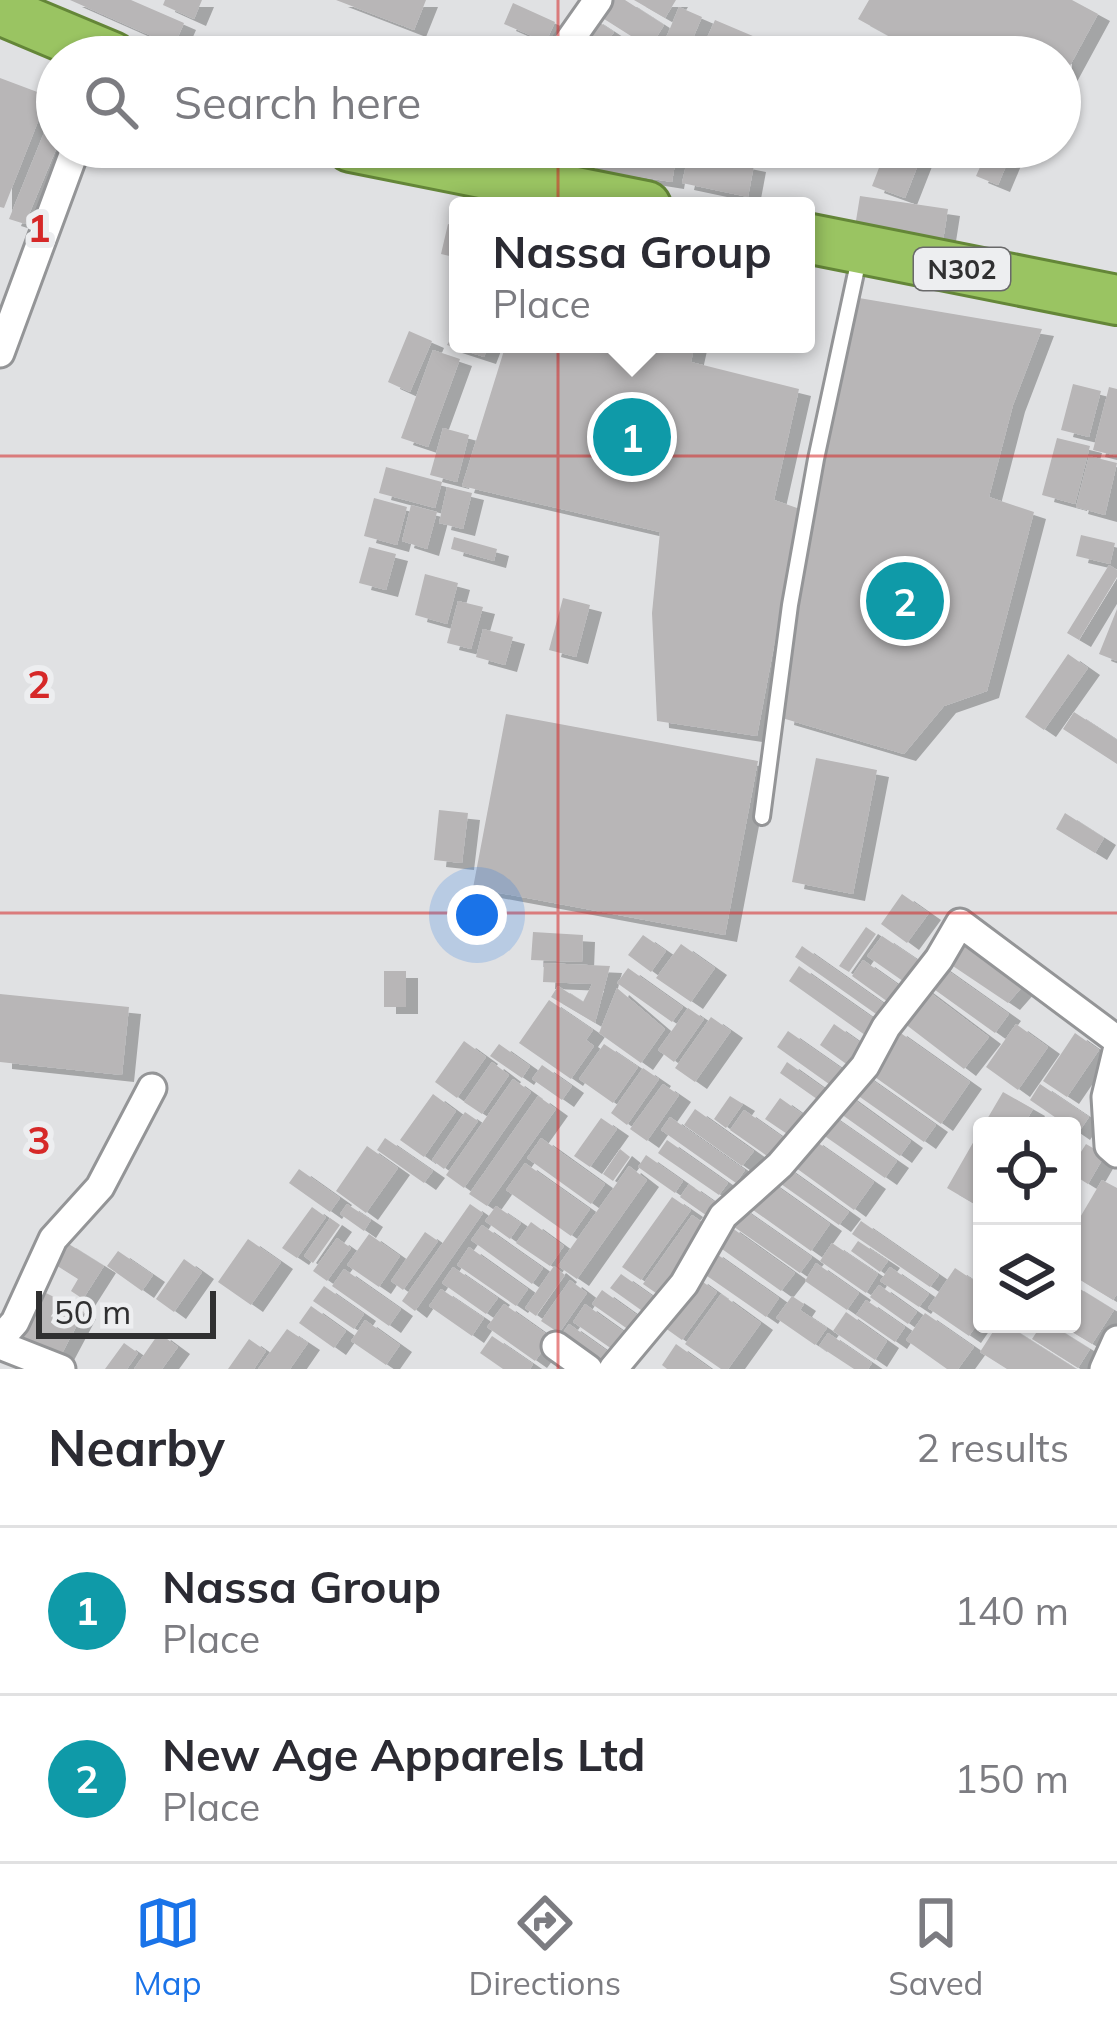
<!DOCTYPE html>
<style>
:root{--surface:#fff;--page:#f2f2f3;--text:#2b2b33;--muted:#7c7c81;--line:#e1e1e2;--accent:#1a73e8}
body{margin:0;font-family:Mulish,sans-serif;background:var(--page);color:var(--text)}
.controls{position:absolute;right:36px;bottom:36px;display:grid;overflow:hidden;border-radius:12px;box-shadow:0 3px 9px #0004}
.controls button{width:108px;height:108px;display:grid;place-items:center;padding:0;border:0;border-bottom:3px solid var(--line);background:var(--surface);color:var(--text);font:60px sans-serif}
.scale{position:absolute;left:36px;bottom:30px;width:180px;box-sizing:border-box;padding-left:12px;border:6px solid #303031;border-top:0;font-size:33px;line-height:42px;white-space:nowrap;color:#303031;-webkit-text-stroke:9px #edeef0;paint-order:stroke}
.you{position:absolute;left:477px;top:915px;width:42px;height:42px;margin:-30px;border:9px solid #fff;border-radius:50%;background:#1a73e8;box-shadow:0 0 0 18px #1a73e833}
.badge{display:grid;place-items:center;width:78px;height:78px;border-radius:50%;background:var(--accent);color:#fff;font-size:39px;font-weight:700}
.pin{position:absolute;translate:-50% -50%;border:6px solid #fff;box-shadow:0 3px 12px #0006}
.popup{position:absolute;left:449px;top:197px;width:366px;height:156px;box-sizing:border-box;display:grid;place-content:center;border-radius:12px;background:var(--surface);filter:drop-shadow(0 3px 9px #0005);font-size:39px;white-space:nowrap;color:var(--muted)}
.popup b{font-size:45px;color:var(--text)}
.popup::after{content:'';position:absolute;left:50%;top:100%;margin-left:-24px;border:24px solid transparent;border-top-color:var(--surface)}
.list{margin:0;padding:0;list-style:none}
h2{display:flex;justify-content:space-between;align-items:center;height:156px;margin:0;padding:0 48px;font-size:51px}
h2 small{font-size:39px;font-weight:400;color:var(--muted)}
.list li{display:grid;grid-template-columns:78px 1fr auto;gap:36px;align-items:center;box-sizing:border-box;height:168px;padding:0 48px;border-top:3px solid var(--line)}
.list b{display:block;font-size:45px;white-space:nowrap}
.list p{margin:0;font-size:39px;white-space:nowrap;color:var(--muted)}
.list em{font-size:39px;font-style:normal;color:var(--muted)}
.icon{flex:none;width:66px;height:66px;fill:none;stroke:currentColor;stroke-width:2;stroke-linecap:round;stroke-linejoin:round}
.map{position:relative;flex:none;width:1117px;height:1369px;overflow:hidden}
.search{position:absolute;background:var(--surface);box-shadow:0 3px 9px #0004;left:36px;right:36px;top:36px;height:132px;display:flex;align-items:center;gap:30px;box-sizing:border-box;padding:0 42px;border-radius:66px;color:var(--muted);font-size:45px}
.sheet{height:492px;background:var(--surface)}
nav{display:flex;justify-content:space-around;align-items:center;box-sizing:border-box;height:168px;border-top:3px solid var(--line);background:var(--surface);font-size:33px;color:var(--muted)}
nav a{display:grid;justify-items:center;gap:6px}
nav .on{color:var(--accent)}
.map>svg:first-child{display:block}
</style>
<div class="map">
<svg width="1117" height="1369" viewBox="0 0 1117 1369">
<defs>
<filter id="shadow"><feDropShadow dx="12" dy="7" stdDeviation="0" flood-color="#0004"/></filter>
</defs>
<rect width="100%" height="100%" fill="#e0e1e3"/>
<path fill="#b8b6b7" filter="url(#shadow)" d="M70 0H131L184 23 174 46Z
M165 0H202L194 19 163 5Z
M336 0H426L414 30Z
M612 0H625L664 25 650 48 601 17Z
M634 0H676L665 18Z
M869 0H1072L1098 14 1060 84V57H927L858 19Z
M513 3 555 22 546 42 504 24Z
M679 7 702 17 685 57H672L660 52Z
M591 17 614 32 598 57H565Z
M715 20 781 48 777 57H726L703 47Z
M0 78 48 96 4 208 0 207Z
M48 123 57 126V147L25 224 9 219Z
M600 147H678L672 182 596 170Z
M887 147H925L905 198 872 186Z
M989 147H1014L998 185 976 176Z
M689 152 754 165 748 197 682 183Z
M860 196 948 209 942 247 854 233Z
M448 224 458 227V258L441 254Z
M859 298 1042 329 1013 405 989 497 1034 512 987 691 944 706 904 754 782 718 813 512Z
M458 326V344H489L484 357 447 345Z
M409 331 432 341 410 392 388 382Z
M506 344H695L691 362 799 389 774 500 800 509 757 736 657 721 652 613 660 532 462 486Z
M433 350 460 359 428 447 401 438Z
M1073 384 1101 391 1089 437 1061 430Z
M1109 387 1117 389V456L1093 450Z
M443 428 469 435 457 482 430 475Z
M1057 438 1090 446 1075 504 1042 495Z
M1089 456 1117 463 1105 515 1076 507Z
M386 467 442 482 435 508 379 493Z
M447 487 472 493 463 529 439 523Z
M374 498 407 507 397 545 364 536Z
M411 505 437 512 427 549 402 541Z
M1081 535 1115 543 1110 564 1076 556Z
M454 537 497 549 494 561 451 549Z
M369 547 396 554 386 590 359 583Z
M1109 565 1117 570V577L1079 640 1067 633Z
M425 574 458 583 447 624 415 615Z
M563 598 590 605 576 657 549 650Z
M458 601 483 607 471 649 447 643Z
M1117 609V661L1099 654Z
M483 629 513 637 505 665 476 657Z
M1068 654 1088 668 1044 730 1025 717Z
M1074 712 1117 740V764L1063 729Z
M506 714 758 761 725 935 473 888Z
M816 758 877 770 853 894 792 882Z
M439 810 468 813 462 863 434 860Z
M1065 813 1104 838 1095 853 1056 829Z
M902 894 929 913 907 943 881 924Z
M866 927 876 934 849 972 839 966Z
M533 932 583 935 582 962 531 960Z
M958 933 1023 986 1008 1003 941 958Z
M643 935 666 951 651 972 628 955Z
M882 936 925 965 910 986 867 956Z
M681 944 715 968 691 1002 656 978Z
M802 946 893 1010 886 1021 795 957Z
M863 960 907 991 895 1007 852 976Z
M544 963 610 966 595 1023 551 997 558 986 583 1002 592 984 543 982Z
M937 963 1009 1014 995 1033 924 982Z
M799 966 883 1025 872 1040 789 981Z
M628 968 683 1007 672 1022 617 983Z
M384 971H406V1007H384Z
M920 985 989 1037 964 1069 896 1017Z
M617 988 665 1029 641 1063 599 1033Z
M0 994 129 1007 122 1075 0 1062Z
M549 1000 593 1030 586 1040 594 1046 571 1079 519 1043Z
M688 1008 704 1019 674 1062 658 1050Z
M711 1017 731 1031 695 1082 675 1068Z
M834 1024 871 1050 856 1071 820 1045Z
M1016 1024 1048 1047 1018 1090 986 1067Z
M895 1029 970 1082 941 1124 865 1070Z
M788 1031 848 1073 836 1089 777 1047Z
M1075 1033 1099 1050 1067 1097 1043 1081Z
M464 1041 486 1057 457 1098 435 1082Z
M499 1044 530 1066 522 1078 490 1056Z
M604 1044 638 1067 613 1103 579 1079Z
M492 1062 509 1075 482 1114 464 1102Z
M787 1062 832 1094 824 1104 780 1073Z
M542 1065 572 1086 562 1100 532 1079Z
M643 1068 659 1079 627 1125 611 1113Z
M862 1073 936 1125 924 1142 850 1090Z
M513 1079 531 1092 464 1188 446 1175Z
M663 1084 679 1095 647 1141 630 1129Z
M1040 1084 1089 1117 1078 1133 1030 1100Z
M1003 1092 1033 1109 1023 1126H983Z
M845 1093 911 1141 900 1156 834 1109Z
M433 1094 456 1111 424 1157 400 1140Z
M538 1096 556 1109 487 1206 469 1194Z
M730 1096 743 1104 726 1128 714 1119Z
M780 1098 811 1120 796 1140 765 1119Z
M695 1109 754 1151 742 1166 684 1125Z
M744 1110 791 1143 777 1163 730 1130Z
M465 1112 478 1121 444 1169 432 1160Z
M828 1113 897 1161 885 1178 816 1130Z
M670 1117 745 1170 736 1183 661 1130Z
M601 1118 617 1129 590 1167 574 1156Z
M982 1127V1196L976 1205 947 1188Z
M385 1138 433 1171 424 1183 377 1150Z
M541 1138 605 1184 591 1204 527 1158Z
M811 1138 874 1182 854 1210 792 1165Z
M667 1140 728 1183 719 1195 658 1153Z
M1086 1144 1105 1155 1088 1184 1072 1174V1166Z
M367 1146 398 1168 366 1213 336 1191Z
M620 1149 630 1157 613 1181 603 1174Z
M646 1155 683 1181 675 1193 638 1167Z
M525 1163 590 1209 571 1236 506 1190Z
M783 1165 849 1212 839 1225 774 1179Z
M629 1166 647 1180 577 1279 558 1266Z
M299 1169 340 1198 330 1212 289 1183Z
M765 1178 830 1224 811 1251 746 1205Z
M1102 1180 1117 1188V1294L1113 1300 1072 1275V1231Z
M689 1184 719 1205 710 1218 680 1197Z
M672 1197 691 1210 641 1280 622 1267Z
M347 1204 371 1220 364 1231 340 1214Z
M470 1204 483 1213 415 1311 402 1301Z
M496 1206 521 1223 510 1239 485 1221Z
M739 1206 812 1257 800 1273 727 1222Z
M312 1207 326 1217 297 1258 282 1248Z
M692 1215 715 1231 666 1300 643 1284Z
M330 1218 340 1225 313 1263 304 1256Z
M861 1221 939 1275 930 1287 852 1234Z
M531 1222 564 1246 550 1266 516 1243Z
M482 1225 543 1268 532 1284 471 1240Z
M728 1225 795 1273 781 1291 715 1244Z
M425 1232 438 1241 403 1290 391 1281Z
M369 1234 400 1256 379 1287 347 1265Z
M337 1238 351 1248 327 1281 313 1271Z
M248 1239 281 1262 251 1305 218 1282Z
M64 1241 104 1266 83 1299 71 1291 78 1279 51 1262Z
M858 1241 888 1261 880 1272 851 1251Z
M832 1243 878 1274 866 1293 820 1261Z
M469 1247 528 1289 516 1306 457 1265Z
M711 1250 779 1298 766 1317 697 1269Z
M118 1251 153 1275 142 1291 107 1266Z
M184 1259 202 1272 174 1312 156 1299Z
M816 1263 859 1293 847 1310 805 1281Z
M554 1266 565 1275 536 1316 525 1308Z
M453 1267 498 1298 486 1314 442 1283Z
M890 1267 929 1294 919 1307 880 1281Z
M955 1268 982 1286V1317L969 1336 928 1308Z
M344 1269 401 1309 389 1326 332 1286Z
M621 1274 665 1305 655 1320 610 1288Z
M696 1277 717 1292 682 1340 661 1325Z
M570 1280 587 1293 559 1333 541 1321Z
M1072 1284 1114 1310 1092 1344 1059 1324H1072Z
M879 1285 917 1312 908 1324 870 1297Z
M324 1286 364 1314 354 1329 313 1301Z
M441 1289 484 1318 472 1336 429 1306Z
M602 1290 648 1323 639 1337 592 1304Z
M46 1293 84 1312 60 1357 23 1338Z
M721 1294 761 1323 728 1369H721L685 1344Z
M792 1296 804 1304 800 1310 827 1328 815 1345 776 1318Z
M866 1300 905 1327 895 1342 856 1315Z
M504 1304 552 1338 535 1361 487 1327Z
M585 1304 634 1339 622 1356 573 1322Z
M311 1306 346 1331 334 1348 299 1323Z
M846 1312 887 1341 875 1360 833 1331Z
M925 1313 974 1347 958 1369H947L906 1340Z
M365 1320 400 1345 386 1365 351 1341Z
M569 1324 617 1358 596 1369 557 1341Z
M998 1324H1005L1076 1369H1007L980 1352Z
M1042 1324H1050L1090 1349 1078 1368 1032 1339Z
M287 1329 308 1343 290 1369H258Z
M159 1333 178 1347 162 1369H134Z
M828 1333 872 1363 868 1369H854L819 1346Z
M492 1336 533 1364 530 1369H503L480 1353Z
M249 1339 266 1351 254 1369H228Z
M124 1343 138 1353 127 1369H105Z
M676 1344 711 1369H667L662 1365Z"/>
<g fill="none" stroke-linecap="round" stroke-linejoin="round">
<g stroke="#949597" stroke-width="20">
<path id="service" d="M762 817 790 605 816 459 860 254"/>
</g>
<g stroke="#949597" stroke-width="33">
<path id="minor" d="M558 57 598 0
M0 353 76 147
M1117 1051 1106 1097 1109 1146 1117 1153
M0 1339 15 1322 53 1239 100 1187 152 1088
M0 1345 61 1369
M556 1346 588 1369
M613 1369 684 1284 723 1216 780 1165 865 1066 886 1027 939 959 960 923 1117 1040
M1104 1369 1117 1340"/>
</g>
<g stroke="#648638" stroke-width="54">
<path id="trunk" d="M0 10 112 57
M351 147 646 206
M806 238 1117 300"/>
</g>
<use href="#service" stroke="#fff" stroke-width="14"/>
<use href="#minor" stroke="#fff" stroke-width="27"/>
<use href="#trunk" stroke="#9ac462" stroke-width="48"/>
</g>
<path fill="none" stroke="#d62828" stroke-width="3" stroke-opacity="0.55" d="M558 0V57M558 147V1369M0 456H1117M0 913H1117"/>
<g text-anchor="middle" dominant-baseline="central" stroke-width="12" stroke-linejoin="round" paint-order="stroke">
<rect fill="#edeef0" stroke="#69696a" stroke-width="3" x="914" y="248" width="96" height="42" rx="9"/>
<g font-size="27" font-weight="bold" fill="#303031">
<text x="962" y="269">N302</text>
</g>
</g>
<g font-size="39" text-anchor="middle" font-weight="bold" fill="#d62828" stroke="#edeef0" stroke-width="12" stroke-linejoin="round" paint-order="stroke">
<text x="39" y="242">1</text>
<text x="39" y="698">2</text>
<text x="39" y="1154">3</text>
</g>
</svg>
<div class="controls">
<button><svg class="icon" aria-label="locate" viewBox="0 0 24 24"><circle cx="12" cy="12" r="6"/><path d="M12 2v4M12 18v4M2 12h4M18 12h4"/></svg></button>
<button><svg class="icon" aria-label="layers" viewBox="0 0 24 24"><path d="M12 4l9 5-9 5-9-5zM3 14l9 5 9-5"/></svg></button>
</div>
<div class="scale">50 m</div>
<div class="you"></div>
<div class="pin badge" style="left:632px;top:437px;background:#0f9aa8">1</div>
<div class="popup"><b>Nassa Group</b>Place</div>
<div class="pin badge" style="left:905px;top:601px;background:#0f9aa8">2</div>
<div class="search"><svg class="icon" aria-label="search" viewBox="0 0 24 24"><circle cx="10" cy="10" r="6"/><path d="M15 15l6 6"/></svg>Search here</div>
</div>
<section class="sheet">
<h2>Nearby<small>2 results</small></h2>
<ul class="list">
<li><span class="badge" style="background:#0f9aa8">1</span><div><b>Nassa Group</b><p>Place</p></div><em>140 m</em></li>
<li><span class="badge" style="background:#0f9aa8">2</span><div><b>New Age Apparels Ltd</b><p>Place</p></div><em>150 m</em></li>
</ul>
</section>
<nav>
<a class="on"><svg class="icon" aria-label="map" viewBox="0 0 24 24"><path d="M3 6l6-2 6 2 6-2v14l-6 2-6-2-6 2zM9 4v14M15 6v14"/></svg>Map</a>
<a><svg class="icon" aria-label="directions" viewBox="0 0 24 24"><path d="M12 3l9 9-9 9-9-9zM9 14v-3h6M13 9l2 2-2 2"/></svg>Directions</a>
<a><svg class="icon" aria-label="saved" viewBox="0 0 24 24"><path d="M7 4h10v16l-5-4-5 4z"/></svg>Saved</a>
</nav>
